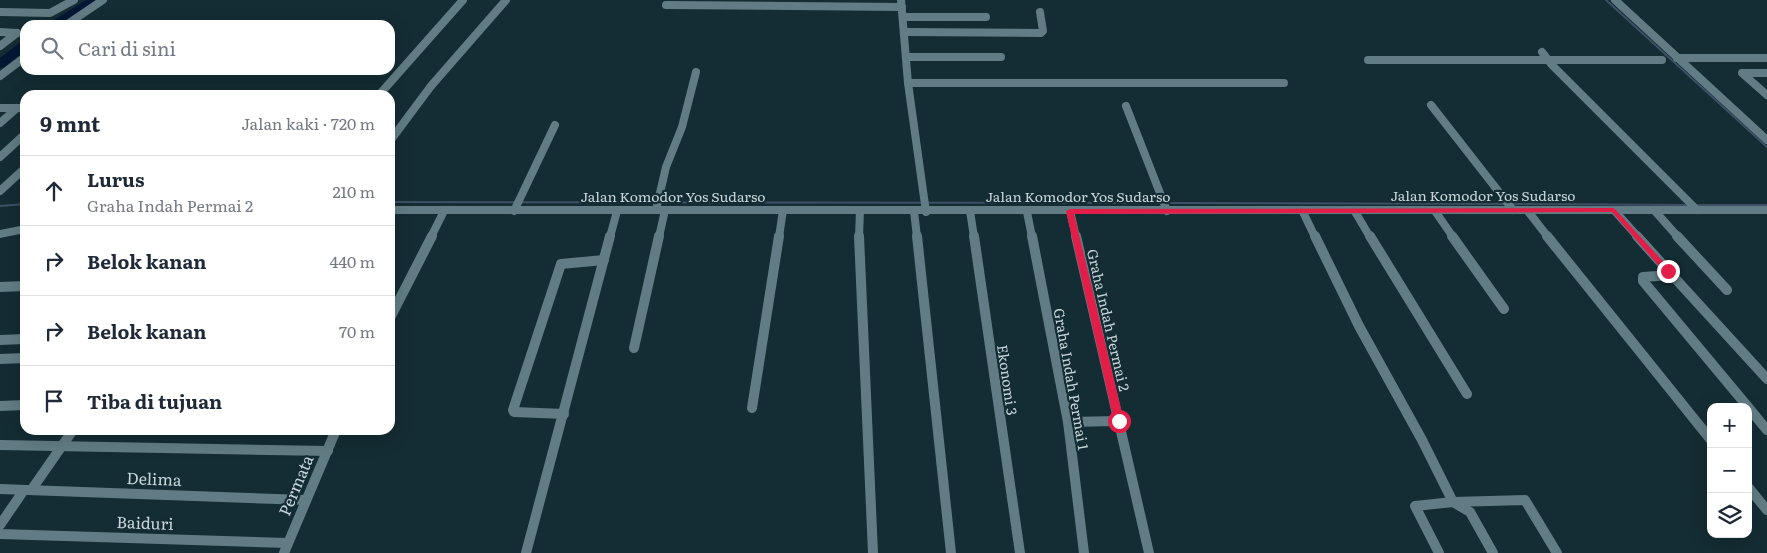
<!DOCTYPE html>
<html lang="id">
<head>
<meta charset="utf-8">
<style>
	body { margin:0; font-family:Literata,serif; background:#f6f6f7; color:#1f2937 }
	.controls { position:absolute; right:15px; bottom:15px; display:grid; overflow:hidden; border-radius:10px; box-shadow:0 5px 20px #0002 }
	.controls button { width:45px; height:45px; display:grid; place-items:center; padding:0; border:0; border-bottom:1px solid #e0e1e3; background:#fff; color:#1f2937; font:25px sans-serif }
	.stop { position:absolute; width:15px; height:15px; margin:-11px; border:4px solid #e11d48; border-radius:50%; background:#fff }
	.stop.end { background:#e11d48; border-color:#fff; box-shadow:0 1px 5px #0008 }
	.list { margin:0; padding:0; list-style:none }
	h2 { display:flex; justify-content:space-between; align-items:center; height:65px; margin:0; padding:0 20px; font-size:21px }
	h2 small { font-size:16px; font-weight:400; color:#747a83 }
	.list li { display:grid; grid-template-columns:32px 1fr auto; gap:15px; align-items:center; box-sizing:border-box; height:70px; padding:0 20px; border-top:1px solid #e0e1e3 }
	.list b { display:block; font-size:19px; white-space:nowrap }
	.list p { margin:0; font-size:16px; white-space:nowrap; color:#747a83 }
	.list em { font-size:16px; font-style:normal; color:#747a83 }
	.icon { flex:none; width:28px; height:28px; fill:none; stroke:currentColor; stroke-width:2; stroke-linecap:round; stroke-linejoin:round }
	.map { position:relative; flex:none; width:1767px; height:553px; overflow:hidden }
	.search { position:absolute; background:#fff; box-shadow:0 5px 20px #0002; left:20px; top:20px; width:375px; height:55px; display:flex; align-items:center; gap:12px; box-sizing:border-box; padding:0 18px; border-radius:15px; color:#747a83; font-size:19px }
	.panel { position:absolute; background:#fff; box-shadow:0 5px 20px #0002; left:20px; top:90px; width:375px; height:345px; border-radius:15px }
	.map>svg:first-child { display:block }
</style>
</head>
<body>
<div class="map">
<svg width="1767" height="553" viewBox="0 0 1767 553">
	<rect width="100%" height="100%" fill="#142c33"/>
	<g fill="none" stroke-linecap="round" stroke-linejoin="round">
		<g stroke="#3d5066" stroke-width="2">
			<path d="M 1606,0 L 1767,147"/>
			<path d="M 390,202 L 1158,203"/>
			<path d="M 1171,203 L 1506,204"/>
			<path d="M 1511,204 L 1688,205"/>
			<path d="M 1696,205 L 1767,205"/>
			<path d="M 0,206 L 25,204"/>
		</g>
		<g fill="#011734" fill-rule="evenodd">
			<path d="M 86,0 L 100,0 L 61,25 L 46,25 Z"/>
			<path d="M 25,41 L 25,51 L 4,67 L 0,68 L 0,58 L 21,42 Z"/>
		</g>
		<g stroke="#617c84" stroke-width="8">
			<path d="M 901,0 L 908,83 L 926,212"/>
			<path d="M 1615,0 L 1767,140"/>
			<path d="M 666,5 L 902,7"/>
			<path d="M 0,12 L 50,13 L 74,0"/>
			<path d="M 903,17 L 986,17"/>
			<path d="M 66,25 L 103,0"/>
			<path d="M 0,32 L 17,33"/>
			<path d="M 905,32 L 1041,33 L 1043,31 L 1040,12"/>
			<path d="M 0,46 L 17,33"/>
			<path d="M 1542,52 L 1552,65 L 1697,210"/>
			<path d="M 907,57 L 1001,57"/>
			<path d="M 1677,58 L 1767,58"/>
			<path d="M 1368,60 L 1662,60"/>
			<path d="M 1767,73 L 1742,73 L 1767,95"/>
			<path d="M 0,76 L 25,57"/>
			<path d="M 908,83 L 1284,83"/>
			<path d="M 379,95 L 463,0"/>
			<path d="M 1431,105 L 1513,210"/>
			<path d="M 1126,106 L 1167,211"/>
			<path d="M 0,108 L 25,108"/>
			<path d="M 0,123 L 17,108"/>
			<path d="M 390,141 L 431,86 L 506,0"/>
			<path d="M 0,157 L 25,134"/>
			<path d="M 0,191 L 25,168"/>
			<path d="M 656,210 L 666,167 L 682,127 L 696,72"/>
			<path d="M 1302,210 L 1315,237"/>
			<path d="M 1354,210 L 1370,237"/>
			<path d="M 1527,210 L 1548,237"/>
			<path d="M 1614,210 L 1638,237"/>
			<path d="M 1654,210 L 1678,237"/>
			<path d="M 514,211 L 555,125"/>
			<path d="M 914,211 L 917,237"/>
			<path d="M 970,211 L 974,237"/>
			<path d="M 1070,211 L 1076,237"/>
			<path d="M 1435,211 L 1453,237"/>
			<path d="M 1027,212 L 1032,237"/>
			<path d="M 431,237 L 444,211"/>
			<path d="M 610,237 L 617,211"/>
			<path d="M 659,237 L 665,210"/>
			<path d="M 779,237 L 783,210"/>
			<path d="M 859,237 L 860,210"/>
		</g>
		<g stroke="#617c84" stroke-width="10">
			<path d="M 859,236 L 873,553"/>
			<path d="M 917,236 L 951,553"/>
			<path d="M 974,236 L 1020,553"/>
			<path d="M 1032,236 L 1068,422 L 1084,553"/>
			<path d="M 1076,236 L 1149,553"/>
			<path d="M 1315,236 L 1359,326 L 1422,440 L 1453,502 L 1470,512 L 1493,553"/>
			<path d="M 1370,236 L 1467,394"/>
			<path d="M 1452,236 L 1504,309"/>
			<path d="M 1547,236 L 1711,440"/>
			<path d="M 1637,236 L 1672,275 L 1643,277 L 1643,281 L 1748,407"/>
			<path d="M 1677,236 L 1727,290"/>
			<path d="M 1672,275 L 1767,379"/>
			<path d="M 0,287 L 25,286"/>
			<path d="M 390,318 L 432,236"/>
			<path d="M 0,340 L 25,339"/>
			<path d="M 634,348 L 659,236"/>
			<path d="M 0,359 L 25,358"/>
			<path d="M 0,406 L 25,405"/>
			<path d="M 1748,407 L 1767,430"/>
			<path d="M 752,408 L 779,236"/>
			<path d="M 564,414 L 514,412 L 513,410 L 561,264 L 604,260"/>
			<path d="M 1068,422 L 1119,421"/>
			<path d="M 0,445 L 328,451"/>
			<path d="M 1748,487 L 1767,510"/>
			<path d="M 0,489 L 306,500"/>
			<path d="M 32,489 L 73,430"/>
			<path d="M 0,525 L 24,490"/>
			<path d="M 0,534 L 288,543"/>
			<path d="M 284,553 L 336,430"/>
			<path d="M 526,553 L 610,236"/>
			<path d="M 1439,553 L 1415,506 L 1453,502 L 1525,500 L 1557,553"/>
		</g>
		<g fill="#617c84" fill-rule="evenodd">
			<rect x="390" y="206" width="1377" height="8"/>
			<path d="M 25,225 L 25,233 L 0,238 L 0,230 Z"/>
		</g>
	</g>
	<path fill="#e11d48" d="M 1614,208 L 1670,269 L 1670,273 L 1665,273 L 1612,212 L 1074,214 L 1124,421 L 1119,425 L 1114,421 L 1066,211 L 1070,209 Z"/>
	<g text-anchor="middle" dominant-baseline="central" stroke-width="4.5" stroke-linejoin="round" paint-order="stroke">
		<g font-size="14" fill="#c8d6da" stroke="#142c33">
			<text x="1483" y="195">Jalan Komodor Yos Sudarso</text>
			<text x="673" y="196">Jalan Komodor Yos Sudarso</text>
			<text x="1078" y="196">Jalan Komodor Yos Sudarso</text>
			<text transform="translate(1109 320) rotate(77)">Graha Indah Permai 2</text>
			<text transform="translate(1072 379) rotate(80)">Graha Indah Permai 1</text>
			<text transform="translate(1008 380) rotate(82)">Ekonomi 3</text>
		</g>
		<g font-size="16" fill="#c8d6da" stroke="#142c33">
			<text transform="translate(154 478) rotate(2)">Delima</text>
			<text transform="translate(295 485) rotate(-67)">Permata</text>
			<text transform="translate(145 522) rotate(2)">Baiduri</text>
		</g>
	</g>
</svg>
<div class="controls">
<button>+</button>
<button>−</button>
<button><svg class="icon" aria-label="layers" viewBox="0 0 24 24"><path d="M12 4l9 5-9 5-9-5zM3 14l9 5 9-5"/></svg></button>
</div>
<div class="stop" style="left:1119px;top:421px"></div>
<div class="stop end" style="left:1668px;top:271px"></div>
<div class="search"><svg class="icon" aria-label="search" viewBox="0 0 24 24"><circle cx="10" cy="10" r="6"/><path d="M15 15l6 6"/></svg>Cari di sini</div>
<section class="panel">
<h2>9 mnt<small>Jalan kaki · 720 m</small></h2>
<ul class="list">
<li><svg class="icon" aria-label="ahead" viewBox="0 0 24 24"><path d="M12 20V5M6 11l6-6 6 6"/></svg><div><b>Lurus</b><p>Graha Indah Permai 2</p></div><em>210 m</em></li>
<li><svg class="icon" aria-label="right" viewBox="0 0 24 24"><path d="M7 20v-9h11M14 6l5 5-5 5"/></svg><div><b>Belok kanan</b></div><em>440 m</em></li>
<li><svg class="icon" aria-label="right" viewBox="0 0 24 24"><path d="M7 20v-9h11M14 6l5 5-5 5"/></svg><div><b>Belok kanan</b></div><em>70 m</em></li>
<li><svg class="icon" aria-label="arrive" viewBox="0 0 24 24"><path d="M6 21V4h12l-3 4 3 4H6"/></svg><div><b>Tiba di tujuan</b></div></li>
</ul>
</section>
</div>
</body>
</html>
